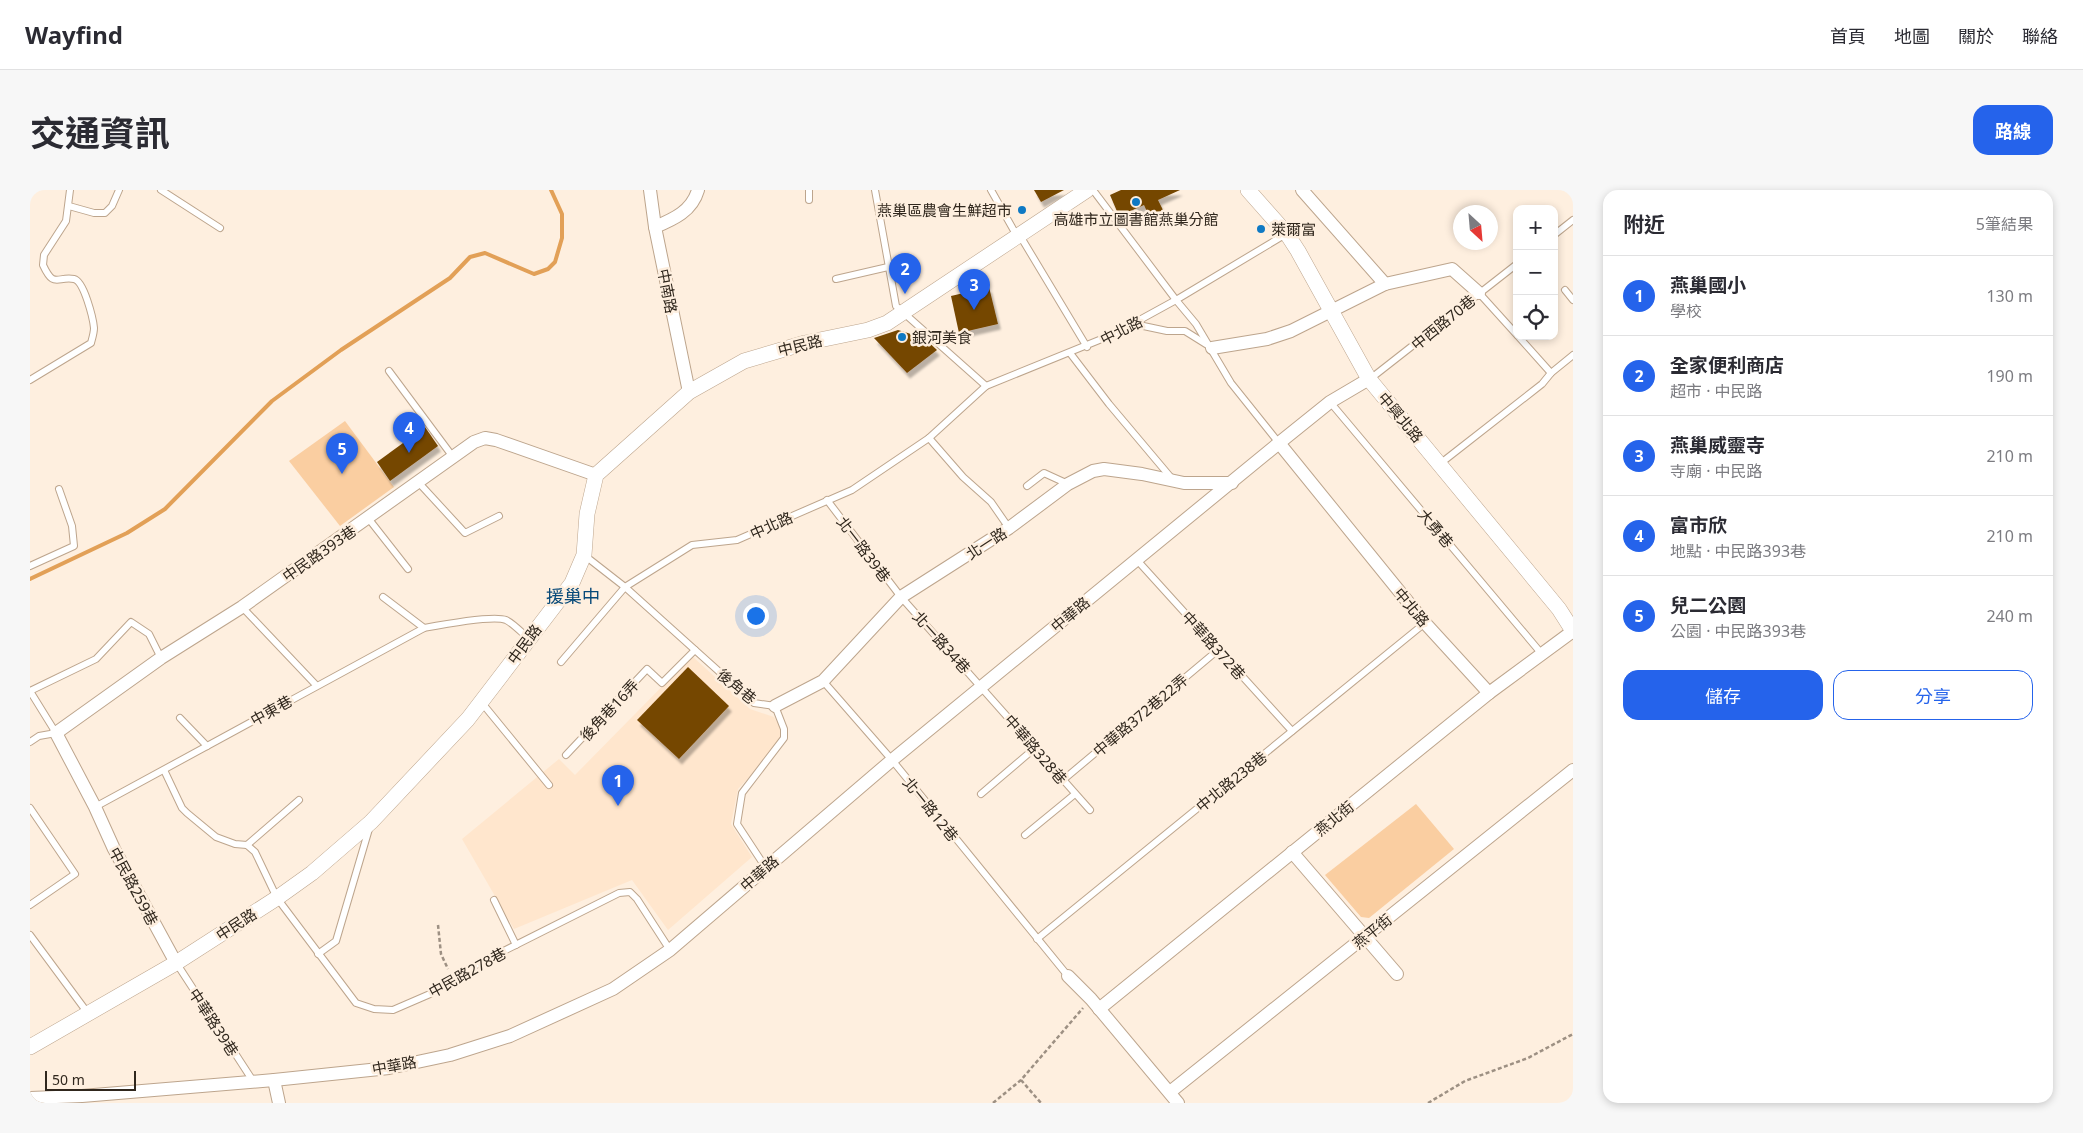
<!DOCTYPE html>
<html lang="zh-TW">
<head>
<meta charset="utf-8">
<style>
	body { margin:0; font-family:"Noto Sans","Noto Sans TC",sans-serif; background:#f7f7f7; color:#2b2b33 }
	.controls { position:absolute; right:15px; top:15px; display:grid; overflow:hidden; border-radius:10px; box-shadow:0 2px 8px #0003 }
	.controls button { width:45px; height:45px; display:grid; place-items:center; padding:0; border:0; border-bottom:1px solid #e1e1e2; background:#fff; color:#2b2b33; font:25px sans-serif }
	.compass { position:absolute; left:1423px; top:15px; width:45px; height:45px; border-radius:50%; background:#fff; box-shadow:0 2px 8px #0003; rotate:154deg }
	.scale { position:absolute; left:15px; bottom:12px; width:91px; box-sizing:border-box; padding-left:5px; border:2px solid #30271d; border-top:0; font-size:14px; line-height:18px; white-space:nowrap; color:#30271d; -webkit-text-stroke:4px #feefdf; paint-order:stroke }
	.you { position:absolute; left:725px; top:425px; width:18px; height:18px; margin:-12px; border:4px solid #fff; border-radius:50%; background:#1a73e8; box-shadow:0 0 0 8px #1a73e833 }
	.badge { display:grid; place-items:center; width:32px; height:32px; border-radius:50%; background:#2563eb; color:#fff; font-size:16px; font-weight:700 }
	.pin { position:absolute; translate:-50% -41px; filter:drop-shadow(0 1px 2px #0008) }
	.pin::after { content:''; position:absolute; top:26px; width:18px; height:15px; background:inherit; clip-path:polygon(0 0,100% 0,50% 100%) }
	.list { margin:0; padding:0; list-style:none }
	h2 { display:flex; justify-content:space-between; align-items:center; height:65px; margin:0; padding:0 20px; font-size:21px }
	h2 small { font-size:16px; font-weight:400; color:#7c7c81 }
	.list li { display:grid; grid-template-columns:32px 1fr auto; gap:15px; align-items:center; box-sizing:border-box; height:80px; padding:0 20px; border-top:1px solid #e1e1e2 }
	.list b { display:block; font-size:19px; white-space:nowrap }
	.list p { margin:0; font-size:16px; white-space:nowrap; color:#7c7c81 }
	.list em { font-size:16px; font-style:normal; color:#7c7c81 }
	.actions { display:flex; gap:10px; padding:15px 20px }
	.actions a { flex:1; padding:11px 0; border:1px solid #2563eb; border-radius:15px; text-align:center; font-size:18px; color:#2563eb }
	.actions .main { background:#2563eb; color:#fff }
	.icon { flex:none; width:28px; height:28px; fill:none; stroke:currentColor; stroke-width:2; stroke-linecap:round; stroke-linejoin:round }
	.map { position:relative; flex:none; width:1543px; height:913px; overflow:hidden; border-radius:15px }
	header { display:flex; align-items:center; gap:30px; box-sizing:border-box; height:70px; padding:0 25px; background:#fff; border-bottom:1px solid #e1e1e2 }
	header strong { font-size:24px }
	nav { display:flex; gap:28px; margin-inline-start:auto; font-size:18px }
	.intro { display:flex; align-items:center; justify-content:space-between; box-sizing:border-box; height:120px; padding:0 30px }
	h1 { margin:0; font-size:35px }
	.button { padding:12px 22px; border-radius:15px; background:#2563eb; color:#fff; font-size:18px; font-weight:700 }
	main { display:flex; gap:30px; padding:0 30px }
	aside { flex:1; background:#fff; border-radius:15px; box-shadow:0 2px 8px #0003 }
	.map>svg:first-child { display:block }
</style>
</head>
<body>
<header>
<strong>Wayfind</strong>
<nav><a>首頁</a><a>地圖</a><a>關於</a><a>聯絡</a></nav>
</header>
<div class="intro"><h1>交通資訊</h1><a class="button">路線</a></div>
<main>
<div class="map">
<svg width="1543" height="913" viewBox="0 0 1543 913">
	<defs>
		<filter id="shadow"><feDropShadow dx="3" dy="5.5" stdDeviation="1" flood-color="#0004"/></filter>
	</defs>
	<rect width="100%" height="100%" fill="#feefdf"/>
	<path fill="#ffe6cd" d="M 662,466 L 720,519 L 744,527 L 753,542 L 752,552 L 708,599 L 701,634 L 722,667 L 638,740 L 602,690 L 484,739 L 432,649 L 529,569 L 545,585 Z"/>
	<g fill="#facea1">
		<path d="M 315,231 L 364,297 L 310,336 L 259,271 Z"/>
		<path d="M 1386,614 L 1424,659 L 1339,728 L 1331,727 L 1295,685 Z"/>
	</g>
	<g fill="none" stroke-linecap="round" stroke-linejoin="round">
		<path stroke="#e2a057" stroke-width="4" d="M 0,389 L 97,343 L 135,319 L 242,211 L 311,160 L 420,88 L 440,67 L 455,63 L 504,84 L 518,79 L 525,72 L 532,48 L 532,24 L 521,0"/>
	</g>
	<g fill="#754604" filter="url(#shadow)">
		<path d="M 1004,0 L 1034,0 L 1011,12 Z"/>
		<path d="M 1091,0 L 1150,0 L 1128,10 L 1133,20 L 1119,26 L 1114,15 L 1089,26 L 1080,5 Z"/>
		<path d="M 959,97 L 968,134 L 929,143 L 921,106 Z"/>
		<path d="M 868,140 L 894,148 L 907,160 L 877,183 L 844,148 Z"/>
		<path d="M 395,237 L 408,256 L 360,291 L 347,272 Z"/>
		<path d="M 658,477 L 699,516 L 649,569 L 607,530 Z"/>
	</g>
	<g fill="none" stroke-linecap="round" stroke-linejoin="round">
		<g stroke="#bda58d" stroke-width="8">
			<g id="service">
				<path d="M 131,0 L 190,38"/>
				<path d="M 845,0 L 866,116 L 956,196"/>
				<path d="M 961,0 L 987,46"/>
				<path d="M 1063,0 L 1146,110 L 1256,44"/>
				<path d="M 779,10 L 779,0"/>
				<path d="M 39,16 L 64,23 L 75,23 L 82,16 L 89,0"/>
				<path d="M 989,44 L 1057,157"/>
				<path d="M 1524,45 L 1543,30"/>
				<path d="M 806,89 L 858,77"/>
				<path d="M 1535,100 L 1543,110"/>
				<path d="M 1449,103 L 1487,145"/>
				<path d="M 1104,134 L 1137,141 L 1155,141 L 1179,156"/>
				<path d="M 1488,146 L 1521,183"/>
				<path d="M 1040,163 L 1079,214 L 1143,290"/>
				<path d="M 359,181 L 423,267"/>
				<path d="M 1340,189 L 1487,74"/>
				<path d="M 0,190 L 61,153 C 62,149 64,143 64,138 C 63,128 54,91 44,89 C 27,86 24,99 13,75 L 14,65 L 36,31 L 40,0"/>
				<path d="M 1300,212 L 1511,463"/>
				<path d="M 899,248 L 933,287 L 961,312 L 979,338"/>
				<path d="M 1411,273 L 1512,194 L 1521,183 L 1543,165"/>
				<path d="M 389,293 L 435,343 L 469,326"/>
				<path d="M 997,296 L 1014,283 L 1038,294"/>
				<path d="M 797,310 L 871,407 L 1060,620"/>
				<path d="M 338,328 L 378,379"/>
				<path d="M 554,365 L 595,397 L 724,513 L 745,516 L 754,539 L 754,548 L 712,603 L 707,634 L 736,678"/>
				<path d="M 1106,369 L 1262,541"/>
				<path d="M 0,376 L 44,356 L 42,336 L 29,299"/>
				<path d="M 353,407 L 394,438"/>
				<path d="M 212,417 L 286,495"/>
				<path d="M 531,472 L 595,397 L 662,355 L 707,350 L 822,300 L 899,248 L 956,196 L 1084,144 L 1146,110 L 1166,134 L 1201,193 L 1249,253"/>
				<path d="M 793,491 L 862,570 L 1038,786"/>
				<path d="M 0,501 L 66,469 L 101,432 L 119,444 L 131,468"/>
				<path d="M 0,501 L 26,543 L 9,546 L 0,552"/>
				<path d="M 452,513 L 519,595"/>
				<path d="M 150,528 L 177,556"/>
				<path d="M 536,565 L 617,479 L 632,493 L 665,460"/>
				<path d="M 134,580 L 152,618 L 157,623 L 186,647 L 205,654 L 217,655 L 225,662 L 247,708 L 326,813 L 344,819 L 363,820 L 400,804 L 422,787 L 589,703 L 600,702 L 607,709 L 640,760"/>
				<path d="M 1033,590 L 1188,460"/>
				<path d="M 951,604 L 1005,558"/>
				<path d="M 65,617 L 394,438 C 410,435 463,425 476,430 C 484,434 491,442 498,448"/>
				<path d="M 0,618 L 45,684 L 0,715"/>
				<path d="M 995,645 L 1045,604"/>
				<path d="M 217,655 L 269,610"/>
				<path d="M 464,710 L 486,755"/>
				<path d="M 0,745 L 57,822"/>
				<path d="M 1007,749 L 1395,433"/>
				<path d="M 288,764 L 306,751 L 339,639"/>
				<path d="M 147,774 L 223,891"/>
			</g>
		</g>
		<g stroke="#bda58d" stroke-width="14">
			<g id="minor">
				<path d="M 620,0 L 625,37 L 659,202"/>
				<path d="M 1272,0 L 1355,94"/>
				<path d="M 625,37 C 644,29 662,21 668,0"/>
				<path d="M 1182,158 L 1237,149 L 1261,141 L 1355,94 L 1422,79 L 1449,103"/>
				<path d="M 1249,253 L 1395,433 L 1459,503"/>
				<path d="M 745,516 L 793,491 L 871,407 L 979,338 L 1038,294 L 1063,281 L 1074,279 L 1112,284 L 1154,293 L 1202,293"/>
				<path d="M 1262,662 L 1367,784"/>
				<path d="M 146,773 L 84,659 L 65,617 L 26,543 L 131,468 L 212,417 L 444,252 L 455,248 L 466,250 L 566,285"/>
				<path d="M 1038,786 L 1061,809 L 1148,913"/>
				<path d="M 1069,819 L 1459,503 L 1543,441"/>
				<path d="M 244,890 L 249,913"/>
				<path d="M 1140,902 L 1543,580"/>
				<path d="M 0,908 L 52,906 L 244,890 L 359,878 L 420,865 L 480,846 L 583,799 L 640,760 L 862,570 L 1249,253 L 1300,212 L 1339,189"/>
			</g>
		</g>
		<g stroke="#bda58d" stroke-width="16">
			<g id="tertiary">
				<path d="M 1218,0 L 1257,44 L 1268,61 L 1339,189 L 1529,419 L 1543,441"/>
				<path d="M 0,857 L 146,773 L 247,708 L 282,683 L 341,632 L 438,529 L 542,393 L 554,365 L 557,324 L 566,285 L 659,202 L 714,171 L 775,153 L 838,140 L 857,133 L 1057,0"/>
			</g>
		</g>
		<g stroke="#9d9083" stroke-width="2.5" stroke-dasharray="4 2.5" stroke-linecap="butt">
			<path d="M 408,735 L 411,764 L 418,779"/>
			<path d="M 991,890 L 1011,913"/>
			<path d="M 963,913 L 991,890 L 1053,818"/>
			<path d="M 1398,913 L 1435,891 L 1498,868 L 1543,844"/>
		</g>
		<use href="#service" stroke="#fff" stroke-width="6"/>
		<use href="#minor" stroke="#fff" stroke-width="12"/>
		<use href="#tertiary" stroke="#fff" stroke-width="15"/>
	</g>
	<g fill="#0e79c4" stroke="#feefdf" stroke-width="2">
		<circle cx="1106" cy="12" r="5"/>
		<circle cx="992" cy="20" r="5"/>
		<circle cx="1231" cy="39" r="5"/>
		<circle cx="872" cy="147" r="5"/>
	</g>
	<g text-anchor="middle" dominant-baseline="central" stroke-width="5" stroke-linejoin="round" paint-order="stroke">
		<g font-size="15" fill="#30271d" stroke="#feefdf" text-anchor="start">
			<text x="982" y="20" text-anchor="end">燕巢區農會生鮮超市</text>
			<text x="1106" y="29" text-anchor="middle">高雄市立圖書館燕巢分館</text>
			<text x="1241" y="39">萊爾富</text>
			<text x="882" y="147">銀河美食</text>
		</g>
		<g font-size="15" fill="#30271d" stroke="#feefdf">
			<text transform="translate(638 101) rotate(79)">中南路</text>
			<text transform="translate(1413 132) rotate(-39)">中西路70巷</text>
			<text transform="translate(1091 140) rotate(-27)">中北路</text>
			<text transform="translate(770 155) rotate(-14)">中民路</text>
			<text transform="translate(1371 227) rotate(50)">中興北路</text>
			<text transform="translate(741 335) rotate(-24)">中北路</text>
			<text transform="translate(1406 338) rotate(50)">大勇巷</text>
			<text transform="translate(956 353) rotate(-33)">北一路</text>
			<text transform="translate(834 359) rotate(53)">北一路39巷</text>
			<text transform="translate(289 363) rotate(-35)">中民路393巷</text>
			<text transform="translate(1382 417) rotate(50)">中北路</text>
			<text transform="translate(1040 424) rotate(-40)">中華路</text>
			<text transform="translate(912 452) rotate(48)">北一路34巷</text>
			<text transform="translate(494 454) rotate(-53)">中民路</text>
			<text transform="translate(1184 455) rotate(48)">中華路372巷</text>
			<text transform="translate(707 496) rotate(39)">後角巷</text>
			<text transform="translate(241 520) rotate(-29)">中東巷</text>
			<text transform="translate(579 520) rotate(-47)">後角巷16弄</text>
			<text transform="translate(1110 525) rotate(-40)">中華路372巷22弄</text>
			<text transform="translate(1006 559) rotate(49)">中華路328巷</text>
			<text transform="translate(1201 591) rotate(-39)">中北路238巷</text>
			<text transform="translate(901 619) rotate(51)">北一路12巷</text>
			<text transform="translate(1304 628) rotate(-39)">燕北街</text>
			<text transform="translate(729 683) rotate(-41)">中華路</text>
			<text transform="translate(104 696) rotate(62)">中民路259巷</text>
			<text transform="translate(206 734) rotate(-33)">中民路</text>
			<text transform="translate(1342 741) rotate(-39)">燕平街</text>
			<text transform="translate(437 782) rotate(-29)">中民路278巷</text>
			<text transform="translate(184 832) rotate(57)">中華路39巷</text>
			<text transform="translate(364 875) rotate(-10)">中華路</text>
		</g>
		<g font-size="18" fill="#084a79" stroke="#feefdf">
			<text x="543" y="406">援巢中</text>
		</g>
	</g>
</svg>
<div class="controls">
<button>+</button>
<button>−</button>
<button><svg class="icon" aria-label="locate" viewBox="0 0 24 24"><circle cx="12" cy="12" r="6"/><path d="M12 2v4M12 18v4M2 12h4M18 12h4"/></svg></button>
</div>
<svg class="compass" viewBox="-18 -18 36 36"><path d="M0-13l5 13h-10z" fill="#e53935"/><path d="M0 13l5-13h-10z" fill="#7c7c81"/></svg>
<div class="scale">50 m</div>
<div class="you"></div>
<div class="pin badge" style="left:588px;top:616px">1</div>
<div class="pin badge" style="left:875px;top:104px">2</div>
<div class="pin badge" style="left:944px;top:120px">3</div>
<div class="pin badge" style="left:379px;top:263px">4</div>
<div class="pin badge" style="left:312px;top:284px">5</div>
</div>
<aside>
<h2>附近<small>5筆結果</small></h2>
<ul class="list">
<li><span class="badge">1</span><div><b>燕巢國小</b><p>學校</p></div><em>130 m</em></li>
<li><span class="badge">2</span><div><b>全家便利商店</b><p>超市 · 中民路</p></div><em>190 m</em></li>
<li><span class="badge">3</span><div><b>燕巢威靈寺</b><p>寺廟 · 中民路</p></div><em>210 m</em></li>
<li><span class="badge">4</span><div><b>富市欣</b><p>地點 · 中民路393巷</p></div><em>210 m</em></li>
<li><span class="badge">5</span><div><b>兒二公園</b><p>公園 · 中民路393巷</p></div><em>240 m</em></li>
</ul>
<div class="actions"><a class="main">儲存</a><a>分享</a></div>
</aside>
</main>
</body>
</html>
